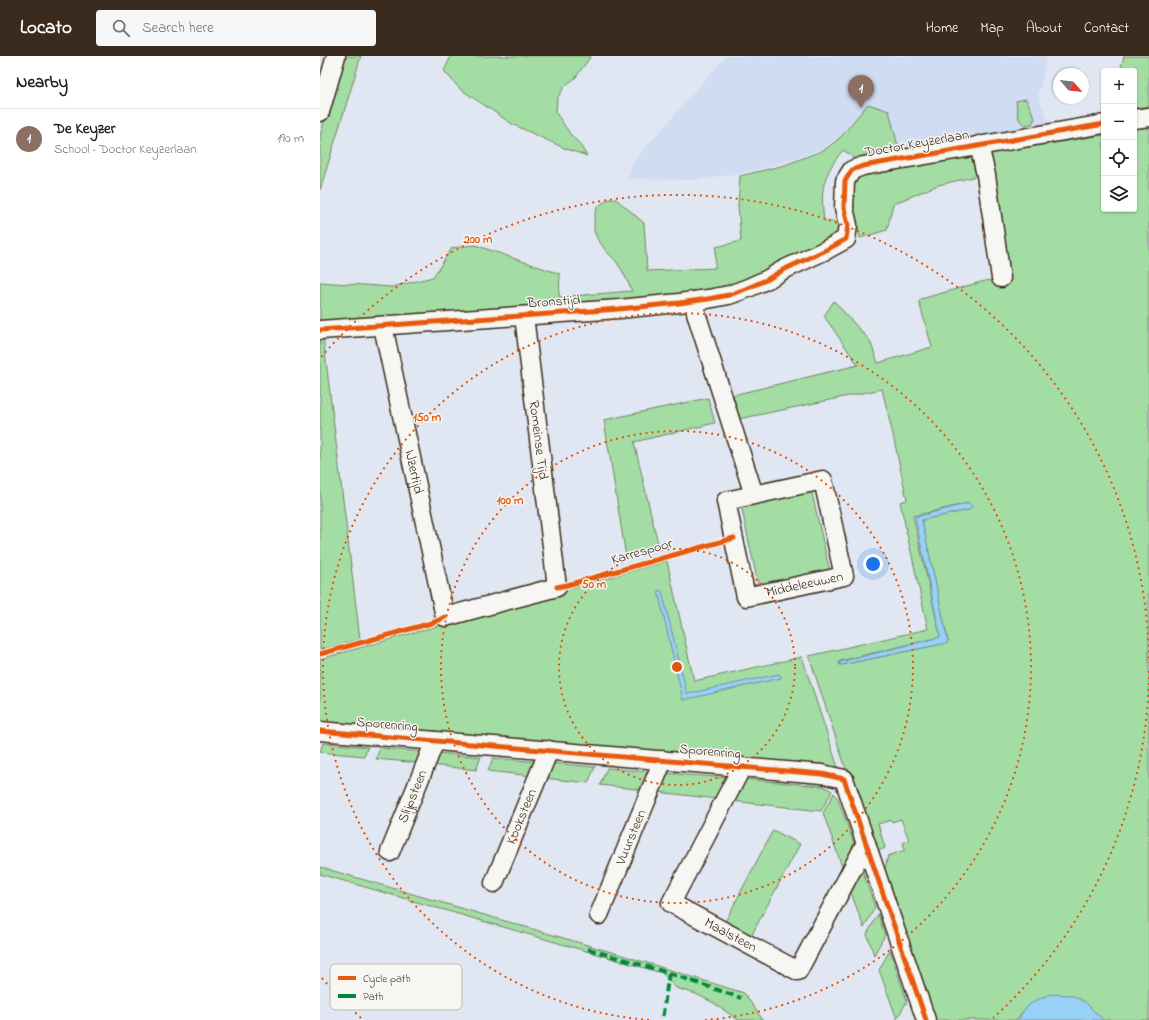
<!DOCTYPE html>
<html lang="en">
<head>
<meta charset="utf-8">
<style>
	body { margin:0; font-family:"Indie Flower",sans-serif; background:#f6f6f6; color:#202124 }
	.controls { position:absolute; right:12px; top:12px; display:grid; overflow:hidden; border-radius:4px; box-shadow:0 1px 3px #0004 }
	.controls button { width:36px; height:36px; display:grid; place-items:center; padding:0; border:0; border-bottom:1px solid #e0e0e0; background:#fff; color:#202124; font:20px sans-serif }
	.compass { position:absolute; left:733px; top:12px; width:36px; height:36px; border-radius:50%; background:#fff; box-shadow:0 1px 3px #0004; rotate:118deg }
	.you { position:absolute; left:553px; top:508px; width:14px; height:14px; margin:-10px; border:3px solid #fff; border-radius:50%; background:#1a73e8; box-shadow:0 0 0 6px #1a73e833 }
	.badge { display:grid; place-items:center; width:26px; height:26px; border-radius:50%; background:#3b2a1e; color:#fff; font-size:13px; font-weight:700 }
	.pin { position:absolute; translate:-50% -33px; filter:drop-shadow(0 1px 2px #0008) }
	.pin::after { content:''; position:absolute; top:21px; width:14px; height:12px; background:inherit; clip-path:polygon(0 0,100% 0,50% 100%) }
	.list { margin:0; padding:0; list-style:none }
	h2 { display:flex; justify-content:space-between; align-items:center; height:52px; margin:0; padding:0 16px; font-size:17px }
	h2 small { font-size:13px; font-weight:400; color:#757577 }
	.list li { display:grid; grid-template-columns:26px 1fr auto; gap:12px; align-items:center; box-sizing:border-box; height:60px; padding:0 16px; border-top:1px solid #e0e0e0 }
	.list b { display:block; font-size:15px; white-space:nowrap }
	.list p { margin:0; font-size:13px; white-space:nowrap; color:#757577 }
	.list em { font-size:13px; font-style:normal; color:#757577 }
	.icon { flex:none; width:22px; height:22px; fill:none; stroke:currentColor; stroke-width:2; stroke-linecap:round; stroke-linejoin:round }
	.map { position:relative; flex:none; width:829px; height:964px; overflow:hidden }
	header { display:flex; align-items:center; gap:24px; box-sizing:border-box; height:56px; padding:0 20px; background:#3b2a1e; color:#fff }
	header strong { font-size:19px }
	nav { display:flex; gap:22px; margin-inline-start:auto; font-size:14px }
	.search { width:280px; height:36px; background:#f6f6f6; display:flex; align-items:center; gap:10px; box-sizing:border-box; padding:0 14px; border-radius:4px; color:#757577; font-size:15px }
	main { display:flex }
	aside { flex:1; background:#fff }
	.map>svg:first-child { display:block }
</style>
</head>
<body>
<header>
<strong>Locato</strong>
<div class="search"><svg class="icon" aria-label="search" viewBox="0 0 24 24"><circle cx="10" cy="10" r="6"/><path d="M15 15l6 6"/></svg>Search here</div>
<nav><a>Home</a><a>Map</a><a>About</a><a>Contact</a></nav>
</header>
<main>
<aside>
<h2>Nearby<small></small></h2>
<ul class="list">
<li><span class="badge" style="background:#8d6e63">1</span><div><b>De Keyzer</b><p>School · Doctor Keyzerlaan</p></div><em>190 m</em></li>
</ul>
</aside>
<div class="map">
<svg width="829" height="964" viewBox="0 0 829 964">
	<rect width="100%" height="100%" fill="#e0e7f2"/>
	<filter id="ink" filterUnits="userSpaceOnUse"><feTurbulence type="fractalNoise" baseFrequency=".025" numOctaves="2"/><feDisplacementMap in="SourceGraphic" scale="8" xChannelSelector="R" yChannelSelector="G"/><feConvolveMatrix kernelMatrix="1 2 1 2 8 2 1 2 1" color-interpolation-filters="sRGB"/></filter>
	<g filter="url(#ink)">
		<path fill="#d0dcf2" d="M 406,0 L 727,0 L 718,41 L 728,64 L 739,70 L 551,103 L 524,93 L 515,83 L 503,92 L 490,98 L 429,116 L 374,124 L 308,123 L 312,107 Z"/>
		<g fill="#a3dda3" stroke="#6f8460" fill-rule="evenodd">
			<path d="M 23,0 L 41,0 L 0,134 L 0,80 Z"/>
			<path d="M 131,0 L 271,0 L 256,21 L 244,31 L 237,43 L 236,57 L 251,79 L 258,86 L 267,100 L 244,92 L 192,68 L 139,32 L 124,15 Z"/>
			<path d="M 804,0 L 829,0 L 829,50 L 814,52 L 814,15 L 800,15 Z"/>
			<path d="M 706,43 L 715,62 L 712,68 C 696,72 698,56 696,45 Z"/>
			<path d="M 548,48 L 569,55 L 580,98 L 538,105 L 523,94 C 503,119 500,132 504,165 C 516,164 519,166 520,179 L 424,227 L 382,238 L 0,268 L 0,226 L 72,231 L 113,221 L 132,192 L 155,189 L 240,218 L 239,241 L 312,235 L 303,216 L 296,205 L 286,195 L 277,182 L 274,175 L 274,162 L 277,151 L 289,143 L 296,143 L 324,167 L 327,215 L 395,212 L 396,191 L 421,185 L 418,150 L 420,120 L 465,109 L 504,94 L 521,81 Z"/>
			<path d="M 829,71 L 829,964 L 783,964 L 765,946 L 702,956 L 698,964 L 613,964 L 564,817 L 568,800 L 585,794 L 583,787 L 589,784 L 581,763 L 572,766 L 571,764 L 558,768 L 565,792 L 556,796 L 529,714 L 526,713 L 489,600 L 608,573 L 580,446 L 587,444 L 573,379 L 562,333 L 419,363 L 413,339 L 538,309 L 504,260 L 514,245 L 550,285 L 558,307 L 612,291 L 599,246 L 601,243 L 661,226 L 685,221 L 666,98 L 784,79 L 784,153 L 814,153 L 814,73 ZM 649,447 L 652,450 L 649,454 L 604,463 L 602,465 L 628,585 L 627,587 L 521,609 L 519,608 L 520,605 L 620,581 L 620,579 L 593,460 Z"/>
			<path d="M 653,95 L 662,119 L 618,129 L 573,148 L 567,174 L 540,182 L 530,131 L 534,120 Z"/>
			<path d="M 0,280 L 3,280 L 40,583 L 0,594 Z"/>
			<path d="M 388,342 L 395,367 L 314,386 L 339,492 L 306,501 L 284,364 Z"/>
			<path d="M 491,433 L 510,516 L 439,532 L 421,449 Z"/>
			<path d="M 347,505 L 374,625 L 482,601 L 518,712 L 0,667 L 0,603 Z"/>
			<path d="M 3,687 L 48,691 L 44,700 L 0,696 Z"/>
			<path d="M 60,692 L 103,696 L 99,707 L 56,703 Z"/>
			<path d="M 118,697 L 161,701 L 156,714 L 111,709 Z"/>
			<path d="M 173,702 L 218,706 L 212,720 L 168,715 Z"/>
			<path d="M 231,707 L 275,711 L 268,727 L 224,722 Z"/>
			<path d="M 287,712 L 331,716 L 324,734 L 280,729 Z"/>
			<path d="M 344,717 L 409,722 L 398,743 L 337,736 Z"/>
			<path d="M 423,723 L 503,730 L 512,735 L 501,755 L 412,745 Z"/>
			<path d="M 514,737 L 518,743 L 536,793 L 524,816 L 503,757 Z"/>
			<path d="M 453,774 L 480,788 L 430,882 L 404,868 Z"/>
			<path d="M 541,810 L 555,851 L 544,872 L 529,831 Z"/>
			<path d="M 0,811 L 305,900 L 424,937 L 443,964 L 418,964 L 394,947 L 376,938 L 356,932 L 342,917 L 0,818 Z"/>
			<path d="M 558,858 L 565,879 L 554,899 L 547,878 Z"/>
			<path d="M 570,894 L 587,945 L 577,963 L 559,914 Z"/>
		</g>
		<g fill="#97d1f7" stroke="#728ea0">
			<path d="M 649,447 L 652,450 L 649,454 L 602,464 L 628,585 L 627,587 L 521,609 L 519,608 L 520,606 L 620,581 L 620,579 L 595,461 Z"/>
			<path d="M 339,534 L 342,535 L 367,638 L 459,618 L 461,620 L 461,622 L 363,644 L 338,535 Z"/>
			<path d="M 731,938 L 751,939 L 765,946 L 783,964 L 698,964 C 704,949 717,943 731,938 Z"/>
		</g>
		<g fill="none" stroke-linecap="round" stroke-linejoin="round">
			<g stroke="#3b2a1e" stroke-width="21">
				<g id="street">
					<path d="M 0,56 L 16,0"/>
					<path d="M 814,63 L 829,61"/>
					<path d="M 659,89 L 666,119 L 681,222"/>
					<path id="s1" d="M 373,245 L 377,260 L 434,439 L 406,445 L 426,541 L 524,520 L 503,424 L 434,439"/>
					<path id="s2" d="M 63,270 L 125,561 L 237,531 L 204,260"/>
					<path d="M 0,274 L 299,253 L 359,247 L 388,243 L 409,239 L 428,232 L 448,223 L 463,214 L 506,194 L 526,183 L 528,169 L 524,152 L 525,125 L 532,114 L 543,110 L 784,68"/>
					<path d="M 0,675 L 502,718 L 524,723 L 606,964"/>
					<path id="s3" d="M 422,711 L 351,847 L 478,915 L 546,787"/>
					<path id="s4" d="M 70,796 L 115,685"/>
					<path id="s5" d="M 174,827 L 229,694"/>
					<path id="s6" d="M 279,859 L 343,704"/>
				</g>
			</g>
			<use href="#street" stroke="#f6f6f2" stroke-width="18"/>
			<g stroke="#00873e" stroke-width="4" stroke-dasharray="8 4" stroke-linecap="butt">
				<path d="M 268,893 L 349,917 L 342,964"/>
				<path d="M 349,917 L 421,942"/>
			</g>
			<g stroke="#f6f6f2" stroke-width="8">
				<g id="cycleway">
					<path d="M 0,274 L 299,253 L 359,247 L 388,243 L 409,239 L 428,232 L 448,223 L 463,214 L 506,194 L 526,183 L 528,169 L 524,152 L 525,125 L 532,114 L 543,110 L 784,68"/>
					<path d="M 237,531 L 247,529 L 414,482"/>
					<path d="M 0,598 L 115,566 L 125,561"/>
					<path d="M 0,675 L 502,718 L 524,723 L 606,964"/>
				</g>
			</g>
			<use href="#cycleway" stroke="#e8590c" stroke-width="5"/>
		</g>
	</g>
	<g fill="none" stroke="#df570d" stroke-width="2" stroke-dasharray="2 4">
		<circle cx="357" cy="611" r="118"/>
		<circle cx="357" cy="611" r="236"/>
		<path d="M329 964A354 354 0 1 1 385 964"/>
		<path d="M829 615A472 472 0 0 1 673 962M41 962A472 472 0 0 1 1 921M1 301A472 472 0 0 1 829 607"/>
	</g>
	<g text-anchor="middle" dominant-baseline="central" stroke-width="3" stroke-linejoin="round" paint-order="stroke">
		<g font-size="14" fill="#3b2a1e" stroke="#f6f6f2">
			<text transform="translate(597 88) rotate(-10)">Doctor Keyzerlaan</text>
			<text transform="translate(234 246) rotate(-4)">Bronstijd</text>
			<text transform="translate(218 384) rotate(83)">Romeinse Tijd</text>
			<text stroke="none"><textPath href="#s2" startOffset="149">IJzertijd</textPath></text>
			<text transform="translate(322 496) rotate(-16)">Karrespoor</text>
			<text stroke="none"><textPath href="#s1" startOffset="390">Middeleeuwen</textPath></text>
			<text transform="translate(67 669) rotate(5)">Sporenring</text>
			<text transform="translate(390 696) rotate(5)">Sporenring</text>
			<text stroke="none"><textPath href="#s4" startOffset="60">Slijpsteen</textPath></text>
			<text stroke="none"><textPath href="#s5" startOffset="72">Kooksteen</textPath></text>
			<text stroke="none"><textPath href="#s6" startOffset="84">Vuursteen</textPath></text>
			<text stroke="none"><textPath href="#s3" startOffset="221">Maalsteen</textPath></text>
		</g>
	</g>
	<rect x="10" y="908" width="132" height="46" rx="6" fill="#f6f6f2" stroke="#beb9b2" stroke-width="1"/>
	<rect x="18" y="920" width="18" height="4" fill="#e8590c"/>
	<rect x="18" y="938" width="18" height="4" fill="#00873e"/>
	<g font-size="11" fill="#3b2a1e">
		<text x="43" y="926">Cycle path</text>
		<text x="43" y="944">Path</text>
	</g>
	<circle cx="357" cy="611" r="6" fill="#df570d" stroke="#f6f6f2" stroke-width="2"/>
	<g font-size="12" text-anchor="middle" font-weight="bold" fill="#df570d" stroke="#f6f6f2" stroke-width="3" stroke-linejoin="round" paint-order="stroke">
		<text x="158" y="187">200 m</text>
		<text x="107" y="365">150 m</text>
		<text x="190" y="448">100 m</text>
		<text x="274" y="532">50 m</text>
	</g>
</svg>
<div class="controls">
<button>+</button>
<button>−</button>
<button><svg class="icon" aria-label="locate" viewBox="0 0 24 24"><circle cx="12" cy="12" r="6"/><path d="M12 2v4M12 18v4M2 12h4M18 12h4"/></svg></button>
<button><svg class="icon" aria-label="layers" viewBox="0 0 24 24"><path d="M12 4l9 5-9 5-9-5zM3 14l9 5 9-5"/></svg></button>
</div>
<svg class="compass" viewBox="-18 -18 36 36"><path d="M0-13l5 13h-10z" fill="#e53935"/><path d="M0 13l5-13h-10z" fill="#757577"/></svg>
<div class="you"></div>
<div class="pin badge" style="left:541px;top:52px;background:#8d6e63">1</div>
</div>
</main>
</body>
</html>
